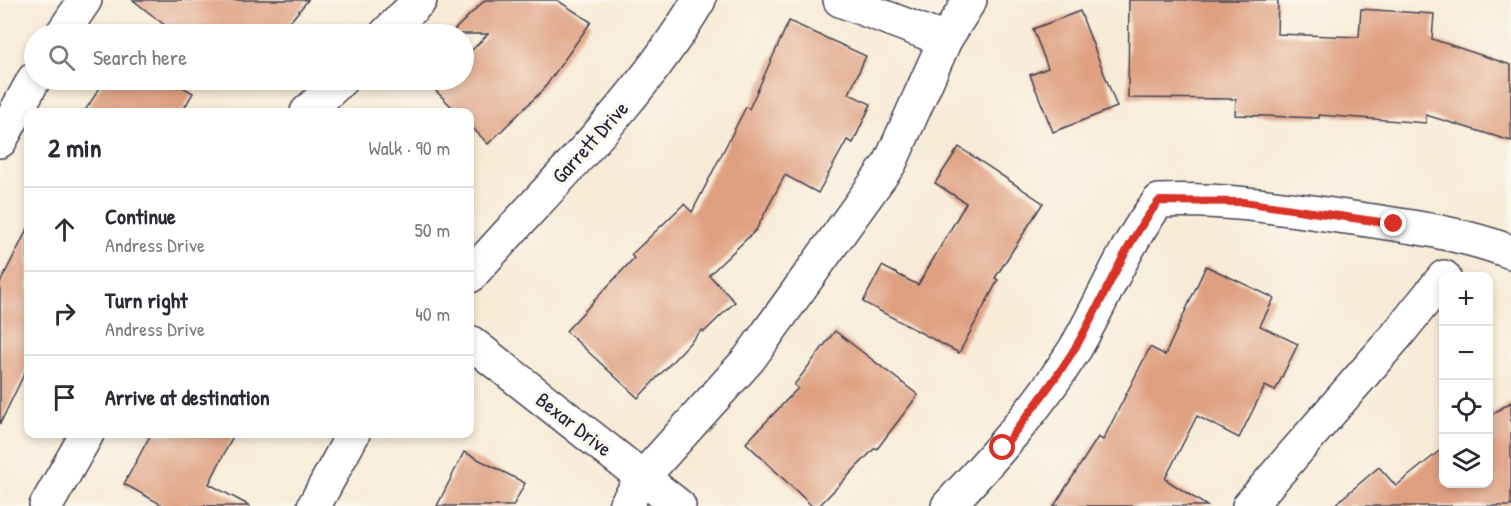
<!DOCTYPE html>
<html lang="en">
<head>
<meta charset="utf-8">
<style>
	body { margin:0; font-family:"Patrick Hand",sans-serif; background:#f2f2f3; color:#2b2b33 }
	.controls { position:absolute; right:18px; bottom:18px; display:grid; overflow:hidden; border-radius:12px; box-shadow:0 3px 9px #0003 }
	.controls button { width:54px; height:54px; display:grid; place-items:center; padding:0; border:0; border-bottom:2px solid #e1e1e2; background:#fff; color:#2b2b33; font:30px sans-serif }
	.stop { position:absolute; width:18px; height:18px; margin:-14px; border:4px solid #d93025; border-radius:50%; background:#fff }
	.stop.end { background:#d93025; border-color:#fff; box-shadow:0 2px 6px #0008 }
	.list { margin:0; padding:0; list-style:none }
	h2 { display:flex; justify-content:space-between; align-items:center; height:78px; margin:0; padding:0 24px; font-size:26px }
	h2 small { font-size:20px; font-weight:400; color:#7c7c81 }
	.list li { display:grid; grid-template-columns:39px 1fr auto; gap:18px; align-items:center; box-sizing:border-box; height:84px; padding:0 24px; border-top:2px solid #e1e1e2 }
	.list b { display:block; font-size:22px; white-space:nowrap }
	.list p { margin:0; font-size:20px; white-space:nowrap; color:#7c7c81 }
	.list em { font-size:20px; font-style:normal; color:#7c7c81 }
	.icon { flex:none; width:33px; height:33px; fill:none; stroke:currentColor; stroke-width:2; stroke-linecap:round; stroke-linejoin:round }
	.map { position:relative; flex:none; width:1511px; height:506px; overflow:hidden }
	.search { position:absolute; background:#fff; box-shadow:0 3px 9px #0003; left:24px; top:24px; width:450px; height:66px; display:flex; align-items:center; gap:15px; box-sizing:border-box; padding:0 21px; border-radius:33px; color:#7c7c81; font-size:22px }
	.panel { position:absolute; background:#fff; box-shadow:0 3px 9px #0003; left:24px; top:108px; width:450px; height:330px; border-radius:12px }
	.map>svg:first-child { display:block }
</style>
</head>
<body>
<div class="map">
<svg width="1511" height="506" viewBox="0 0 1511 506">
	<rect width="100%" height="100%" fill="#fbf7ec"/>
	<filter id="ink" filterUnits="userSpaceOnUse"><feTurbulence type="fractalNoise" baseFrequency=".0167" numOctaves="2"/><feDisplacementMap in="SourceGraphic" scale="12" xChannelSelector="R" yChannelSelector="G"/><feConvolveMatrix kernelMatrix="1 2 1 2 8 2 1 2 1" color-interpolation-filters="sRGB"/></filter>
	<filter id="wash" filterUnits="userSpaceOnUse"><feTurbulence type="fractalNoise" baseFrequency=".008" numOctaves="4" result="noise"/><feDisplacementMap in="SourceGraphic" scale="24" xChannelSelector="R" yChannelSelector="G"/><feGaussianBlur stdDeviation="1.35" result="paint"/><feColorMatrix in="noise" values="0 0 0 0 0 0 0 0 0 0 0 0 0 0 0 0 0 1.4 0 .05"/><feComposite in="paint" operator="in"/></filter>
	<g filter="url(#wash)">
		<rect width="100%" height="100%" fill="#f7ebd7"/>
		<g id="blocks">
			<g fill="#dfa081">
				<path d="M 133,0 L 308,0 L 280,34 L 176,34 Z"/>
				<path d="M 485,0 L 557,0 L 591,22 L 543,90 L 488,144 L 470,125 L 470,112 L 457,112 L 433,88 L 442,80 L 464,80 L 464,58 L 488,34 L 450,34 Z"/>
				<path d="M 1129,0 L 1278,0 L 1277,34 L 1359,37 L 1361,9 L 1434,14 L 1432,39 L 1511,65 L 1511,141 L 1426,115 L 1426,123 L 1319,115 L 1319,118 L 1235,115 L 1236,99 L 1128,98 Z"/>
				<path d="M 1080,11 L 1117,107 L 1053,132 L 1030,75 L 1048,68 L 1033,29 Z"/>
				<path d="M 789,21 L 866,56 L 849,94 L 871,104 L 853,143 L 847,140 L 818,193 L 785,175 L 756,230 L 709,275 L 735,302 L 704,332 L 702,330 L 638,398 L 566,331 L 634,258 L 631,255 L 684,204 L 692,212 L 746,107 L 749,109 Z"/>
				<path d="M 105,80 L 171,80 L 193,93 L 182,112 L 84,112 Z"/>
				<path d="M 959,147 L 1043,203 L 995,278 L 998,280 L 959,353 L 863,302 L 882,266 L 918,285 L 966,203 L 935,183 Z"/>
				<path d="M 28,228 L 28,366 L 0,424 L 0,283 Z"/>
				<path d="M 1206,266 L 1274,298 L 1260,326 L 1298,344 L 1275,391 L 1265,386 L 1239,438 L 1197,416 L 1165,479 L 1207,506 L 1054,506 L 1098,437 L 1103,440 L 1150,347 L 1165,355 Z"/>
				<path d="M 835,331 L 918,395 L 877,449 L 875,448 L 819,506 L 812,506 L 746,443 L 798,388 L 794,385 Z"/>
				<path d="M 1511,402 L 1511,506 L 1333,506 L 1379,467 L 1396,486 L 1443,448 L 1443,483 L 1488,483 L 1488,417 Z"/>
				<path d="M 151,434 L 234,434 L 209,484 L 250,506 L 164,506 L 124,484 Z"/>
				<path d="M 464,452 L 525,483 L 513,506 L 437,506 Z"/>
			</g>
		</g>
	</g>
	<g filter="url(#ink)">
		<use href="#blocks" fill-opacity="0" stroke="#424052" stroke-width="1.5"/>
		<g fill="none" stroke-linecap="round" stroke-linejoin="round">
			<g stroke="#424052" stroke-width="36">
				<g id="minor">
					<path d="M 840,0 L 945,40"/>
					<path d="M 62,34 L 85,0"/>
					<path d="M 386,34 L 420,0"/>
					<path d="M 307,112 L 341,80"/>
					<path d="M 0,141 L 34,79"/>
					<path d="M 470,276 C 548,187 638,103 699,0"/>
					<path d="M 470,342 L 679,506"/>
					<path d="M 46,506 L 87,434"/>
					<path d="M 314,506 L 353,434"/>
					<path d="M 625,506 L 642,478 L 749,359 L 890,163 L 945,40 L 970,0"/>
					<path d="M 948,506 C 994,457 1039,406 1075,349 C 1104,300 1124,245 1159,201 C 1222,198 1283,208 1346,217 C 1401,225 1459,232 1511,252"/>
					<path d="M 1249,506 L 1397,335 L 1444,277"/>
				</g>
			</g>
			<use href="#minor" stroke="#fff" stroke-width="33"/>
		</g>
	</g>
	<g fill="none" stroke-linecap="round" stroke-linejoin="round" filter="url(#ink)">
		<path stroke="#d93025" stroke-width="8" d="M 1003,448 C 1027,415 1054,383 1075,348 C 1104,300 1124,245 1159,201 L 1243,202 L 1394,224"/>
	</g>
	<g text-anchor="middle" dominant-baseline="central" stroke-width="6" stroke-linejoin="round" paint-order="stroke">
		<g font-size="21" fill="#22223b" stroke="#fbf7ec">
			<text transform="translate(590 142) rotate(-48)">Garrett Drive</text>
			<text transform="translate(574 424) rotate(38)">Bexar Drive</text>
		</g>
	</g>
</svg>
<div class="controls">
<button>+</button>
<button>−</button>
<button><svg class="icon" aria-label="locate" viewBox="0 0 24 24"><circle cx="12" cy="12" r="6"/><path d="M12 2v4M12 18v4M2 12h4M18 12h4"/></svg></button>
<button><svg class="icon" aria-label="layers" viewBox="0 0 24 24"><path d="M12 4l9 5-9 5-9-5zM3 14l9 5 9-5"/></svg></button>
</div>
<div class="stop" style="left:1003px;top:448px"></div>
<div class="stop end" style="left:1394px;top:224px"></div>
<div class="search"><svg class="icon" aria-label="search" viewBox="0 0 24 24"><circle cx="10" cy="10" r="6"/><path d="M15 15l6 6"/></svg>Search here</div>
<section class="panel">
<h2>2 min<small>Walk · 90 m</small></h2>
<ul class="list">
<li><svg class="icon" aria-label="ahead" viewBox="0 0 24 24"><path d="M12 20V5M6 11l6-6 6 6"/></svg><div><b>Continue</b><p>Andress Drive</p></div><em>50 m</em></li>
<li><svg class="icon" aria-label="right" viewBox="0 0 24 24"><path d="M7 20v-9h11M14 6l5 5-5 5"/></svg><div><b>Turn right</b><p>Andress Drive</p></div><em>40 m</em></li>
<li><svg class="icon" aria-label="arrive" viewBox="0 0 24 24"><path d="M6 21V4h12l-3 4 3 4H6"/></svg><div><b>Arrive at destination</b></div></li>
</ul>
</section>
</div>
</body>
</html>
